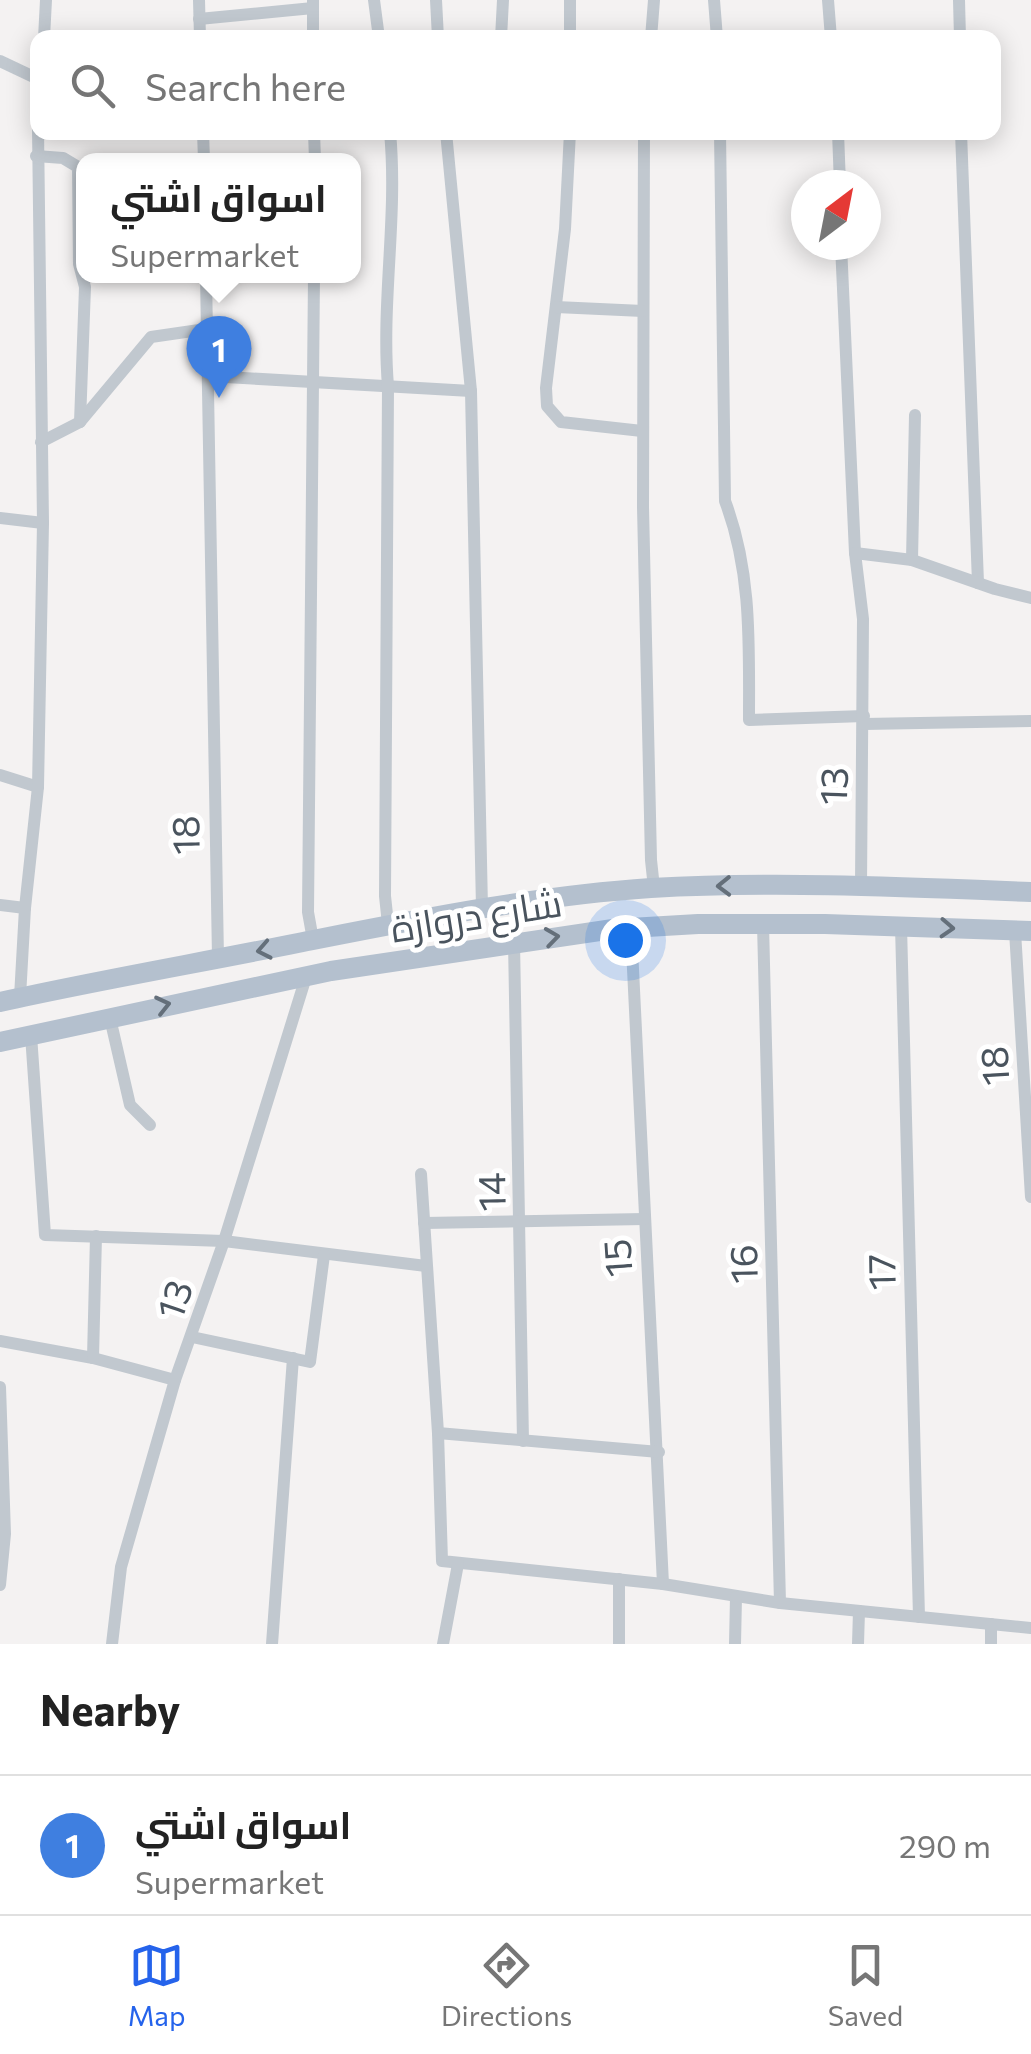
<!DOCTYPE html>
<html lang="en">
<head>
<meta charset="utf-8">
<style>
	body { margin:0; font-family:Commissioner,Cairo,sans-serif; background:#f2f2f2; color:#222 }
	.compass { position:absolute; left:791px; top:170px; width:90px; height:90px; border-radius:50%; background:#fff; box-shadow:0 5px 25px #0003; rotate:32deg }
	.you { position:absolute; left:625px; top:940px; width:35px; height:35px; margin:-25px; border:8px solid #fff; border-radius:50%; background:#1a73e8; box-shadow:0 0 0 15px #1a73e833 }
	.badge { display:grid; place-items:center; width:65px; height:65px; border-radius:50%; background:#2563eb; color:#fff; font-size:32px; font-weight:700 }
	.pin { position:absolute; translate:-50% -82px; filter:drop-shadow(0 2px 5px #0008) }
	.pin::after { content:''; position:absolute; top:52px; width:35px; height:30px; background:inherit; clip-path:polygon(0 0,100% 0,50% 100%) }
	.popup { position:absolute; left:76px; top:153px; width:285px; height:130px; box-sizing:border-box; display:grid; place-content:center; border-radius:20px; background:#fff; filter:drop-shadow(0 2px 8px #0005); font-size:32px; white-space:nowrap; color:#767676 }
	.popup b { font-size:38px; color:#222 }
	.popup::after { content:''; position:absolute; left:50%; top:100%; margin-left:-20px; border:20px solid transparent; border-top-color:#fff }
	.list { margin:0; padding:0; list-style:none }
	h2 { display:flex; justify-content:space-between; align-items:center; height:130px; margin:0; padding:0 40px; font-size:42px }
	h2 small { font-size:32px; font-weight:400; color:#767676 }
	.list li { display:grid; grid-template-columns:65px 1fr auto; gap:30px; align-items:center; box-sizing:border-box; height:140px; padding:0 40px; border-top:2px solid #e0e0e0 }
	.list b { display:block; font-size:38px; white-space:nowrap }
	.list p { margin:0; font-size:32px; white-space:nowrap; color:#767676 }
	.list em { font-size:32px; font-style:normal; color:#767676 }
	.icon { flex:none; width:55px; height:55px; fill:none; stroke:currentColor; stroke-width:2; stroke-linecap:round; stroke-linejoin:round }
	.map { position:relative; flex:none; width:1031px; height:1644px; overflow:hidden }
	.search { position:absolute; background:#fff; box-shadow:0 5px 25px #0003; left:30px; right:30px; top:30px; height:110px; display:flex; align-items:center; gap:25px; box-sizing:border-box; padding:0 35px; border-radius:20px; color:#767676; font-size:38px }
	.sheet { height:270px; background:#fff }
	nav { display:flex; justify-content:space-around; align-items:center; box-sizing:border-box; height:140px; border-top:2px solid #e0e0e0; background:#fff; font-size:28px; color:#767676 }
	nav a { display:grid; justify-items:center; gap:5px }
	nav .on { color:#2563eb }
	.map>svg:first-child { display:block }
</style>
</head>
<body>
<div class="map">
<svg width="1031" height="1644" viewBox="0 0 1031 1644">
	<rect width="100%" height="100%" fill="#f4f2f2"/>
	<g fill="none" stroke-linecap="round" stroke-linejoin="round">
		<g stroke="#c1c8cf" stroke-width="12">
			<path d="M 199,0 L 200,38"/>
			<path d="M 374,0 L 379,38"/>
			<path d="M 436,0 L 438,38"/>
			<path d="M 570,0 L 570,38"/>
			<path d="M 714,0 L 717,38"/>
			<path d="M 828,0 L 831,38"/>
			<path d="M 959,0 L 960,38"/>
			<path d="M 199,19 L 313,8"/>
			<path d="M 44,38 L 46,0"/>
			<path d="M 313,38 L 313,0"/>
			<path d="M 501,38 L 503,0"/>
			<path d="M 651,38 L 654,0"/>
			<path d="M 0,61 L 38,79"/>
			<path d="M 203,132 L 204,160"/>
			<path d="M 314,132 L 315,160"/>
			<path d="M 446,132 L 471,391 L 482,908"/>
			<path d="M 570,132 L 565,229 L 546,388 L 547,406 L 561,422 L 642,431"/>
			<path d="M 644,132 L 643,507 L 651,860 L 654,888"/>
			<path d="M 720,132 L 725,501 C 752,572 749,645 749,720 L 864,716"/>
			<path d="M 838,132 L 840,185"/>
			<path d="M 961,132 L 978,583"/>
			<path d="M 36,156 L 63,158 L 78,167 L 79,264 L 85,287 L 80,422"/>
			<path d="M 841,245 L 855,553 L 863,619 L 861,886"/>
			<path d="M 206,276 L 218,958"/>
			<path d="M 556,307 L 643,311"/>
			<path d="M 208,376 L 471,391"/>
			<path d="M 41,442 L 80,422 L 151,337 L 206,329"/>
			<path d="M 0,518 L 43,523"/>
			<path d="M 855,553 L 912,560 L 995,589 L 1031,598"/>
			<path d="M 912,560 L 915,415"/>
			<path d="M 864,724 L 1031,721"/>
			<path d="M 0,775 L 38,787"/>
			<path d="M 0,905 L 25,908"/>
			<path d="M 388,924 L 385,896 L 388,386 C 381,301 398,217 390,132"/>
			<path d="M 763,924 L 780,1603"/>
			<path d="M 901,926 L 919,1617"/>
			<path d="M 631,928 L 663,1584"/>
			<path d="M 1015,931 L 1031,1197"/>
			<path d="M 313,940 L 308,912 L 314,276"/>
			<path d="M 514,942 L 523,1441"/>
			<path d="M 20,997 L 25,908 L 38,787 L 43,523 L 38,129"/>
			<path d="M 110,1018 L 130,1105 L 150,1125"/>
			<path d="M 31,1035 L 45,1235 L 224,1241 L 426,1266"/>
			<path d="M 421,1174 L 438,1433 L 442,1561 L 663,1584 L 780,1603 L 1031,1628"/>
			<path d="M 424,1223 L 644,1219"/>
			<path d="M 192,1337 L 310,1362 L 324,1255"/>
			<path d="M 0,1341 L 93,1358 L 175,1380"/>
			<path d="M 93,1358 L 96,1236"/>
			<path d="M 0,1387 L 5,1534 L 0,1585"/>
			<path d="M 438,1433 L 659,1452"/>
			<path d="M 619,1579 L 619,1644"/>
			<path d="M 991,1624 L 991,1644"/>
			<path d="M 112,1644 L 121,1567 L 175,1380 L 224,1241 L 306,977"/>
			<path d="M 272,1644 L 293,1358"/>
			<path d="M 443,1644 L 458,1564"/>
			<path d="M 735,1644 L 736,1597"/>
			<path d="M 858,1644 L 859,1611"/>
		</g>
		<g stroke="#b4c0ce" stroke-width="20">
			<path d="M 0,1002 C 99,980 199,963 298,943 C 415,920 532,896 651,888 C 777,881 905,887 1031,892"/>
			<path d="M 0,1042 L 331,971 L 613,929 L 698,924 L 825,924 L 1031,931"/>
		</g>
	</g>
	<defs><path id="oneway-chevron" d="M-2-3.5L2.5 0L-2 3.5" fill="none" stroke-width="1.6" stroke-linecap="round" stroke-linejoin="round" transform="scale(2.5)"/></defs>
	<g stroke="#646f7a">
		<use href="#oneway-chevron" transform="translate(724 886) rotate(179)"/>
		<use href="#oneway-chevron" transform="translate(947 928) rotate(3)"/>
		<use href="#oneway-chevron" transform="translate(552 937) rotate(-8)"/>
		<use href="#oneway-chevron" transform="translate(264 950) rotate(169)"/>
		<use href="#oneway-chevron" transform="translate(163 1005) rotate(-13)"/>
	</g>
	<g text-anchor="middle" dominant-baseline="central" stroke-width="10" stroke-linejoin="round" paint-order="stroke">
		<g font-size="38" fill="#4a545e" stroke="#fff">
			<text transform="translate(832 786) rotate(-88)">13</text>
			<text transform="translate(184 835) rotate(-91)">18</text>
			<text transform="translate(476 914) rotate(-9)">شارع دروازة</text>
			<text transform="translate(993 1066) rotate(-93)">18</text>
			<text transform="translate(490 1192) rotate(-91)">14</text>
			<text transform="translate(616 1258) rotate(-94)">15</text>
			<text transform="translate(742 1264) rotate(-91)">16</text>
			<text transform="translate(880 1272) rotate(-91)">17</text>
			<text transform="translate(173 1299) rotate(-71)">13</text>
		</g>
	</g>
</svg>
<svg class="compass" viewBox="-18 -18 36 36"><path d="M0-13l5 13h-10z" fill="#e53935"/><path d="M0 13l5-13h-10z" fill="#767676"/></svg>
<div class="you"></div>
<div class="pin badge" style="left:219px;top:398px;background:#3f7fe0">1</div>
<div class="popup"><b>اسواق اشتي</b>Supermarket</div>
<div class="search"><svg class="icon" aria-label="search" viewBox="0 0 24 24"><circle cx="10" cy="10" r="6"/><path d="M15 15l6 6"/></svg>Search here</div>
</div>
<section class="sheet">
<h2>Nearby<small></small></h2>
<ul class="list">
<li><span class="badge" style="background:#3f7fe0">1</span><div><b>اسواق اشتي</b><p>Supermarket</p></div><em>290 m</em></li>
</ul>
</section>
<nav>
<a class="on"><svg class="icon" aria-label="map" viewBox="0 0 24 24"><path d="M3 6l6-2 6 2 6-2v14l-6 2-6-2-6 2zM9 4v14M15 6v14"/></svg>Map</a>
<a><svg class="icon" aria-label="directions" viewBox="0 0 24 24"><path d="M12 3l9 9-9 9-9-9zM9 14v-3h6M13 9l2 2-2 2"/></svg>Directions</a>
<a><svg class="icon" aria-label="saved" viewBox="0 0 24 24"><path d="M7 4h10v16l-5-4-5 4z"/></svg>Saved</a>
</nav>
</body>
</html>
